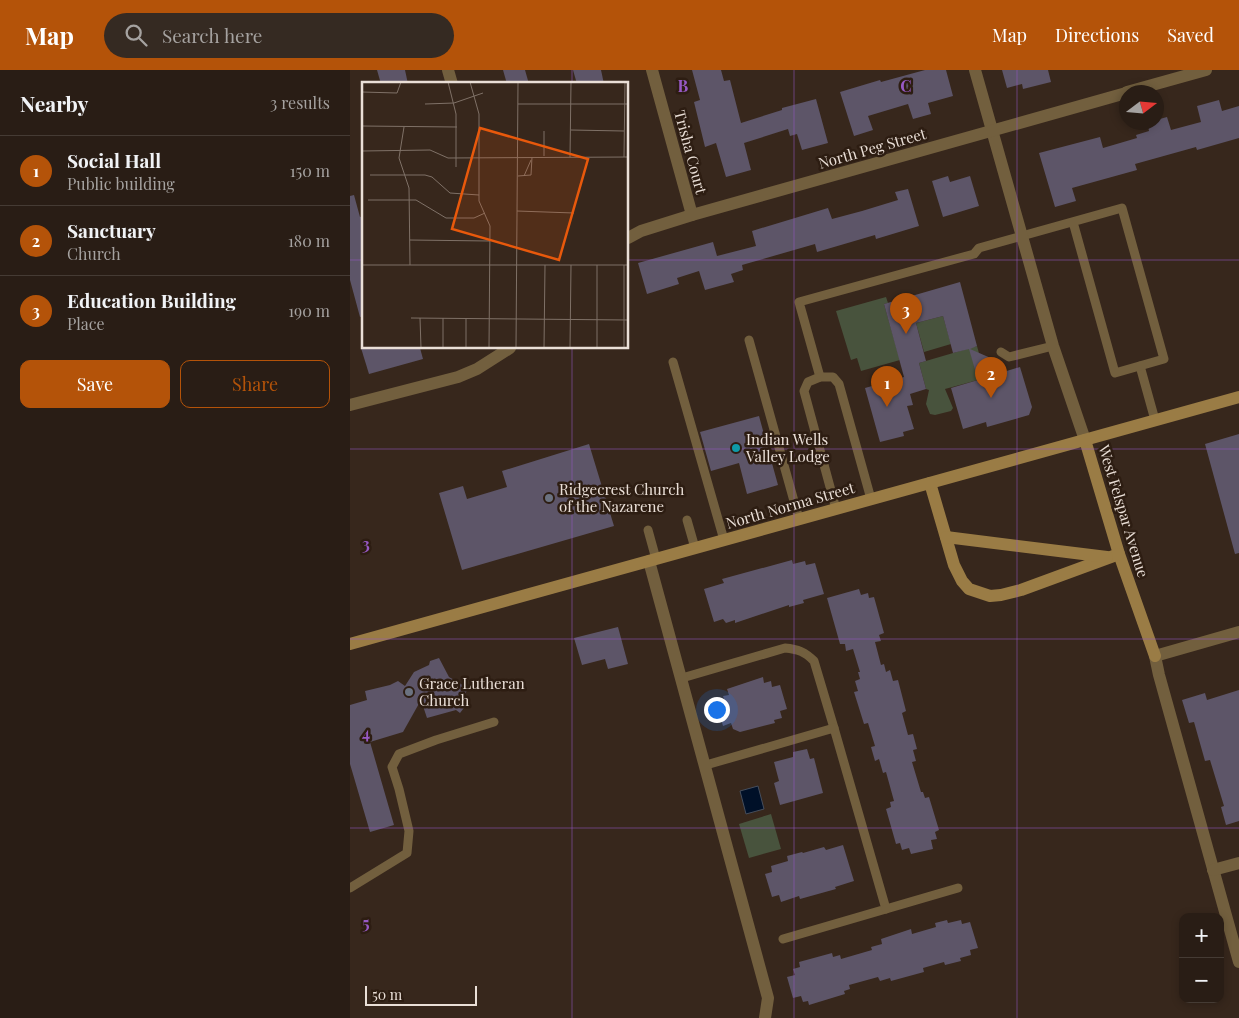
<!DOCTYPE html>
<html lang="en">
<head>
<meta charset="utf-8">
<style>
	body { margin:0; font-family:"Playfair Display",serif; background:#352a22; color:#f1f3f6 }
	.controls { position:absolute; right:15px; bottom:15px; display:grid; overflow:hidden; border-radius:10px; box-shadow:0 2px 8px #0003 }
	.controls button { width:45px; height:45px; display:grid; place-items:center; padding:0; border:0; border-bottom:1px solid #453b34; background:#291d15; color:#f1f3f6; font:25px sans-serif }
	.compass { position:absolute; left:769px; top:15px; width:45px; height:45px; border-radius:50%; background:#291d15; box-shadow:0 2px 8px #0003; rotate:74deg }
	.scale { position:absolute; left:15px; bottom:12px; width:112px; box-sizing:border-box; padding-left:5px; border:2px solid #eadfd7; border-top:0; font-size:14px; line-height:18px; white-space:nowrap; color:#eadfd7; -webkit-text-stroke:4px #2d1d12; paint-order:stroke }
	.you { position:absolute; left:366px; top:639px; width:18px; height:18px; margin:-12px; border:4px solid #fff; border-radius:50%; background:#1a73e8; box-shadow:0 0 0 8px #1a73e833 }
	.badge { display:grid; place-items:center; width:32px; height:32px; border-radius:50%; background:#b45309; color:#fff; font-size:16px; font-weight:700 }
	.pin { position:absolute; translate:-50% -41px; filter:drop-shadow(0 1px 2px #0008) }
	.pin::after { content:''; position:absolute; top:26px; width:18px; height:15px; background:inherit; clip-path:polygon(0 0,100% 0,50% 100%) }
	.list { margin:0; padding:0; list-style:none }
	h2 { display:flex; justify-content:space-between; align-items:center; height:65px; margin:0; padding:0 20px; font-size:21px }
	h2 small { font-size:16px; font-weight:400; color:#a5a2a0 }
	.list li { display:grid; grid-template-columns:32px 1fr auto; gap:15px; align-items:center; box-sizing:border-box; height:70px; padding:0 20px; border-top:1px solid #453b34 }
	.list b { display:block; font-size:19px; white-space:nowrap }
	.list p { margin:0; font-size:16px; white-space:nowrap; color:#a5a2a0 }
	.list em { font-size:16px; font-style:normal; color:#a5a2a0 }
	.actions { display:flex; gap:10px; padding:15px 20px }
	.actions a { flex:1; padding:11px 0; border:1px solid #b45309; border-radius:10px; text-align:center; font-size:18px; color:#b45309 }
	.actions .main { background:#b45309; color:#fff }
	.icon { flex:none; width:28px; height:28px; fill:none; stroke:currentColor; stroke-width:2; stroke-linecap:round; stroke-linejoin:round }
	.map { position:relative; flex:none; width:889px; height:948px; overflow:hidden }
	header { display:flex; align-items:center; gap:30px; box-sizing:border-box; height:70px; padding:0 25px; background:#b45309; color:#fff }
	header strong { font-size:24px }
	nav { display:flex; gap:28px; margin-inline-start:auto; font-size:18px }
	.search { width:350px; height:45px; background:#352a22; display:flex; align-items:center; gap:12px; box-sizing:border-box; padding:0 18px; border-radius:28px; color:#a5a2a0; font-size:19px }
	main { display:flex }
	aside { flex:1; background:#291d15 }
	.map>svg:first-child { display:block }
</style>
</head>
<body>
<header>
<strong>Map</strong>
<div class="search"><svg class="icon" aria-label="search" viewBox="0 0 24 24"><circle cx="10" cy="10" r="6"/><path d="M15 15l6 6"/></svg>Search here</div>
<nav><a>Map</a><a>Directions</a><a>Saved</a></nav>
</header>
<main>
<aside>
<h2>Nearby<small>3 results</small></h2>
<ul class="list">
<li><span class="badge">1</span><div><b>Social Hall</b><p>Public building</p></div><em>150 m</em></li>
<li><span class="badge">2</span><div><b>Sanctuary</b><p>Church</p></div><em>180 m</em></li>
<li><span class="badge">3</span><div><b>Education Building</b><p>Place</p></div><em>190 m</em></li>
</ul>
<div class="actions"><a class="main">Save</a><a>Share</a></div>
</aside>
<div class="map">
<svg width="889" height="948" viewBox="0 0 889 948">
	<rect width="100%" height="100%" fill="#37271c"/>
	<g fill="#48533d">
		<path d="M 536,227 L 538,233 L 534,234 L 550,290 L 511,301 L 507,288 L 501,290 L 486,241 Z"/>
		<path d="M 593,246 L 601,274 L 574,282 L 566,253 Z"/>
		<path d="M 627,276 L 630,287 L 628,310 L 595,319 L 603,338 L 601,341 L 585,345 L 580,344 L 576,334 L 579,320 L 576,319 L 569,293 Z"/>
		<path d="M 421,744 L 431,779 L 399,788 L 389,754 Z"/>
	</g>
	<path fill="#001028" stroke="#464e5c" d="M 408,716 L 414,739 L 396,744 L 390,721 Z"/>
	<g fill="#5d5568">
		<path d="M 27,0 L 55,0 L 58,14 L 31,14 Z"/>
		<path d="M 153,0 L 175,0 L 179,14 L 157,14 Z"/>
		<path d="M 223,0 L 251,0 L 254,14 L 227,14 Z"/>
		<path d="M 342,0 L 371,0 L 374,11 L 380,10 L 391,53 L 432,40 L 432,38 L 466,29 L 478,73 L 452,80 L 447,64 L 440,66 L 438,59 L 394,73 L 401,100 L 376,107 L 366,73 L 355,77 L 344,32 L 350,30 Z"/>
		<path d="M 575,0 L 596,0 L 603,26 L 578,33 L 581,44 L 563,49 L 558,34 L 518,46 L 523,60 L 504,66 L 490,22 L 530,10 L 531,12 Z"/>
		<path d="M 652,0 L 698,0 L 701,12 L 673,19 L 672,14 L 657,18 Z"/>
		<path d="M 869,30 L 872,41 L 889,36 L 889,68 L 847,80 L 846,77 L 785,94 L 787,100 L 722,118 L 726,131 L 705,137 L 689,83 L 750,67 L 753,78 L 787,68 L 786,65 L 799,61 L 797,52 L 806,52 L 806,50 L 817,47 L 821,60 L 851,52 L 847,36 Z"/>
		<path d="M 598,106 L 600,112 L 620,106 L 629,136 L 593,147 L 582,111 Z"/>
		<path d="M 558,119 L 569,156 L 526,169 L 525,165 L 467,182 L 465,174 L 392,195 L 393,200 L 381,204 L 384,212 L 355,220 L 349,201 L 327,208 L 329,214 L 297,224 L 288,193 L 363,172 L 367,186 L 406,176 L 402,161 L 478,138 L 482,149 L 512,141 L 548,130 L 545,122 Z"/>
		<path d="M 4,125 L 10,147 L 14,146 L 14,246 L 10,247 L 0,210 L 0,126 Z"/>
		<path d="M 610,212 L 627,276 L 620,279 L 643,289 L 647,304 L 670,297 L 682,337 L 679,345 L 637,357 L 636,352 L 613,359 L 601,318 L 628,310 L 619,279 L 603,283 L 593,246 L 566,253 L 576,291 L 569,293 L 576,319 L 560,324 L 563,335 L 557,336 L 564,359 L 553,362 L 554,366 L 530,372 L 515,318 L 554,307 L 534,234 Z"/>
		<path d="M 11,278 L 70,278 L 73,289 L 19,304 Z"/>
		<path d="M 409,346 L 428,415 L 397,424 L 389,393 L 361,401 L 350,362 Z"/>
		<path d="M 889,364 L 889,483 L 885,484 L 855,374 Z"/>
		<path d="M 239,374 L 264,456 L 112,500 L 89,423 L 113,416 L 117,429 L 157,417 L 152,401 Z"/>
		<path d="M 442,490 L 443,494 L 455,491 L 456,495 L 465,493 L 474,524 L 453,530 L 454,533 L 439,537 L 439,535 L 385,553 L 385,550 L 376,553 L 373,549 L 364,552 L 354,519 L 374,513 L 372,509 Z"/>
		<path d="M 509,519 L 511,525 L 518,523 L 519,528 L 524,527 L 534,563 L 529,565 L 531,571 L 525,572 L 531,595 L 534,594 L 536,602 L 540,600 L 543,611 L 548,610 L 556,641 L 552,643 L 558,665 L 563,664 L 567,679 L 563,680 L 566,691 L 562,692 L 571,722 L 573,722 L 575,728 L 579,727 L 589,760 L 585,762 L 587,769 L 581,770 L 583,779 L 561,784 L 559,778 L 552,780 L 550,773 L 546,774 L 536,739 L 541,737 L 540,732 L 544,731 L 536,702 L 533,703 L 529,689 L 525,691 L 521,677 L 525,676 L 518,653 L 514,654 L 504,622 L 508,621 L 505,611 L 510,609 L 508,602 L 510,602 L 503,579 L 496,581 L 495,574 L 490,574 L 477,528 Z"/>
		<path d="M 268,557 L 278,594 L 258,599 L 255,589 L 232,595 L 224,568 Z"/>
		<path d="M 89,588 L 99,607 L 118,618 L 112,631 L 117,634 L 110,643 L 106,640 L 77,648 L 71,630 L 53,662 L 20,672 L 44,755 L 20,762 L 0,694 L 0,635 L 17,630 L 15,621 L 40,615 L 48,611 L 55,616 L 64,602 L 79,595 L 80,591 Z"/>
		<path d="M 413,607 L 414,613 L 421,611 L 422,617 L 430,615 L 437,639 L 430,641 L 432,648 L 424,650 L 425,653 L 390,662 L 383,659 L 381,653 L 373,656 L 367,635 L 375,632 L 373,626 L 379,625 L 377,619 Z"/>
		<path d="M 889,620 L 889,751 L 876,755 L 871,737 L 874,736 L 860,690 L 855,691 L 844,652 L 839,653 L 832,630 L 855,623 L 857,630 Z"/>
		<path d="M 457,679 L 460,689 L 464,688 L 473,723 L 430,735 L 424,713 L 429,711 L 424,692 L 443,687 L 443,682 Z"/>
		<path d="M 493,775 L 504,811 L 485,817 L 486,819 L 450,829 L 449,826 L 431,832 L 429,825 L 422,827 L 415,804 L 422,802 L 421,796 L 438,791 L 437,786 L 452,782 L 453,783 L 474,777 L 476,780 Z"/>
		<path d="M 597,850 L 598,853 L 611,850 L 612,854 L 620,852 L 628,878 L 620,880 L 621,885 L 610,888 L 611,891 L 595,895 L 594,892 L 573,898 L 574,902 L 541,911 L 540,908 L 530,911 L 528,907 L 499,915 L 500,919 L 494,921 L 495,924 L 459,935 L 458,931 L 453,932 L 451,926 L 443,928 L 437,907 L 445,905 L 443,899 L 450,897 L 449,892 L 482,883 L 483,887 L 490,885 L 491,889 L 522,880 L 521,877 L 532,874 L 531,869 L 561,859 L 562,864 L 586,857 L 585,853 Z"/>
	</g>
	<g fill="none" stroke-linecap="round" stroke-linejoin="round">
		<g stroke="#725f3e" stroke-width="9">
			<path d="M 399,270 L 449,449"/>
			<path d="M 651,282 L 659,287 L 703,276"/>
			<path d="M 323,292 L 374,470"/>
			<path d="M 790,296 L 805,350"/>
			<path d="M 470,307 L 449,232 L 624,184 L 629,178 L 772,138 L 814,289 L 765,303 L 723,152"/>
			<path d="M 486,439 L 454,321 L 458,312 L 470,307 L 483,307 L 489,314 L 521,429"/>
			<path d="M 337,450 L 345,478"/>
			<path d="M 298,460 L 306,489"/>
			<path d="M 332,608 L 435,578 C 448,579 455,582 464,591 L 484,658"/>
			<path d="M 356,695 L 484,658 L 536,839 L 433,869"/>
			<path d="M 0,818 L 57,783 L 59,761 L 49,719 L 42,697 L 49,684 L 86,670 L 144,652"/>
			<path d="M 536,839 L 608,818"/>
		</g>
		<g stroke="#725f3e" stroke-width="12">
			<path d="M 98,0 L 102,14"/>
			<path d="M 302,0 L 342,145"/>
			<path d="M 625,0 L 703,276 L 735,370"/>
			<path d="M 777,22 L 856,0"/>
			<path d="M 278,168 L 291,161 L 342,145 L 776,23"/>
			<path d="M 0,335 L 108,307 L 127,299 L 160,278"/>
			<path d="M 299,491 L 418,928 L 415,948"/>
			<path d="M 889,562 L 805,586 L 809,605 L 889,892"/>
			<path d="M 863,800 L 889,793"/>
		</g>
		<g stroke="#9a7c45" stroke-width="12">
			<path d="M 735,370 L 769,484 L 805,586"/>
			<path d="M 580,413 L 604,495 L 612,511 L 619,519 L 640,526 L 651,525 L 671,520 L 769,484"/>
			<path d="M 596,467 L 757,487"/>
			<path d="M 0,574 L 889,327"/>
		</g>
	</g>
	<path fill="none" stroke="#9759c5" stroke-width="1" stroke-opacity="0.55" d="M 222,0 L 222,14M 444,0 L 444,948M 667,0 L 667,948M 0,190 L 14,190M 278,190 L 889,190M 222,278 L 222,948M 0,379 L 889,379M 0,569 L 889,569M 0,758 L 889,758"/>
	<circle fill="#0f9aa8" stroke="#2d1d12" stroke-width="2" cx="386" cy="378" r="5"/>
	<g fill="#6b7280" stroke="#2d1d12" stroke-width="2">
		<circle cx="199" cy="428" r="5"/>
		<circle cx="59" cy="622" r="5"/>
	</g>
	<g text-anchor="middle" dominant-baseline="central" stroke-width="5" stroke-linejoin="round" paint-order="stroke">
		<g font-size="15" fill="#eadfd7" stroke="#2d1d12">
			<text transform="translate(522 78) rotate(-16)">North Peg Street</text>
			<text transform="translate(341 82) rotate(75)">Trisha Court</text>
			<text transform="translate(440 435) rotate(-16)">North Norma Street</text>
			<text transform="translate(774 441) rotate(73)">West Felspar Avenue</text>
		</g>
		<g font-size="15" fill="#eadfd7" stroke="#2d1d12" text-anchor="start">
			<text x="396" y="369">Indian Wells<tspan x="396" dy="17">Valley Lodge</tspan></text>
			<text x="209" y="419">Ridgecrest Church<tspan x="209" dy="17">of the Nazarene</tspan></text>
			<text x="69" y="613">Grace Lutheran<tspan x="69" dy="17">Church</tspan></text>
		</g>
	</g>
	<g transform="translate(12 12)">
		<rect width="266" height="266" fill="#37271c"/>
		<path fill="none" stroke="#7f7167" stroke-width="1" d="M 86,0 L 94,32 L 94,85M 108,0 L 117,32 L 117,119 L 128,144 L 127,266M 0,10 L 35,11 L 39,0M 63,22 L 92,21 L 121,11M 156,22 L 267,22M 0,44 L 95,45M 42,45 L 37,76 L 47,106 L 48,183M 209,48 L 262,49M 0,69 L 68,68 L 86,76 L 267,75M 182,74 L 182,49M 208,75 L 209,0M 262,75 L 263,0M 8,93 L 63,93 L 70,95 L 88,111 L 117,113M 156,94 L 169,93 L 170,75M 162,94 L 169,78M 6,118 L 54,118 L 84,136 L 112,136 L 123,131M 155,129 L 212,131M 48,158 L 128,159M 0,183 L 267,183M 49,236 L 267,238M 58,236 L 59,266M 81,236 L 81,266M 104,266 L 104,236M 154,266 L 156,0M 182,266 L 183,183M 208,266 L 209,183M 235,266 L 235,183M 262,266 L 262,183"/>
		<path fill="#e8590c" fill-opacity="0.15" stroke="#e8590c" stroke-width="2.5" d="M 118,46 L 226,77 L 197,178 L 90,147 Z"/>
		<rect width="266" height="266" fill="none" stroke="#eadfd7" stroke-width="2.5"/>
	</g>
	<g font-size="16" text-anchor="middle" font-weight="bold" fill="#9759c5" stroke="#2d1d12" stroke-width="5" stroke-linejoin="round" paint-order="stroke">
		<text x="333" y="22">B</text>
		<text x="556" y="22">C</text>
		<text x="16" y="480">3</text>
		<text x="16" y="669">4</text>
		<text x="16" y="859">5</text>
	</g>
</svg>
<div class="controls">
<button>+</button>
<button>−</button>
</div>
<svg class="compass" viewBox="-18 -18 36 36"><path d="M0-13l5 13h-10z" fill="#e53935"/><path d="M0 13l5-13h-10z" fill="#a5a2a0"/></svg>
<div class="scale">50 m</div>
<div class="you"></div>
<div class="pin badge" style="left:537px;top:337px">1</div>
<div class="pin badge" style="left:641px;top:328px">2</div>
<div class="pin badge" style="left:556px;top:264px">3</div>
</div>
</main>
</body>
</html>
